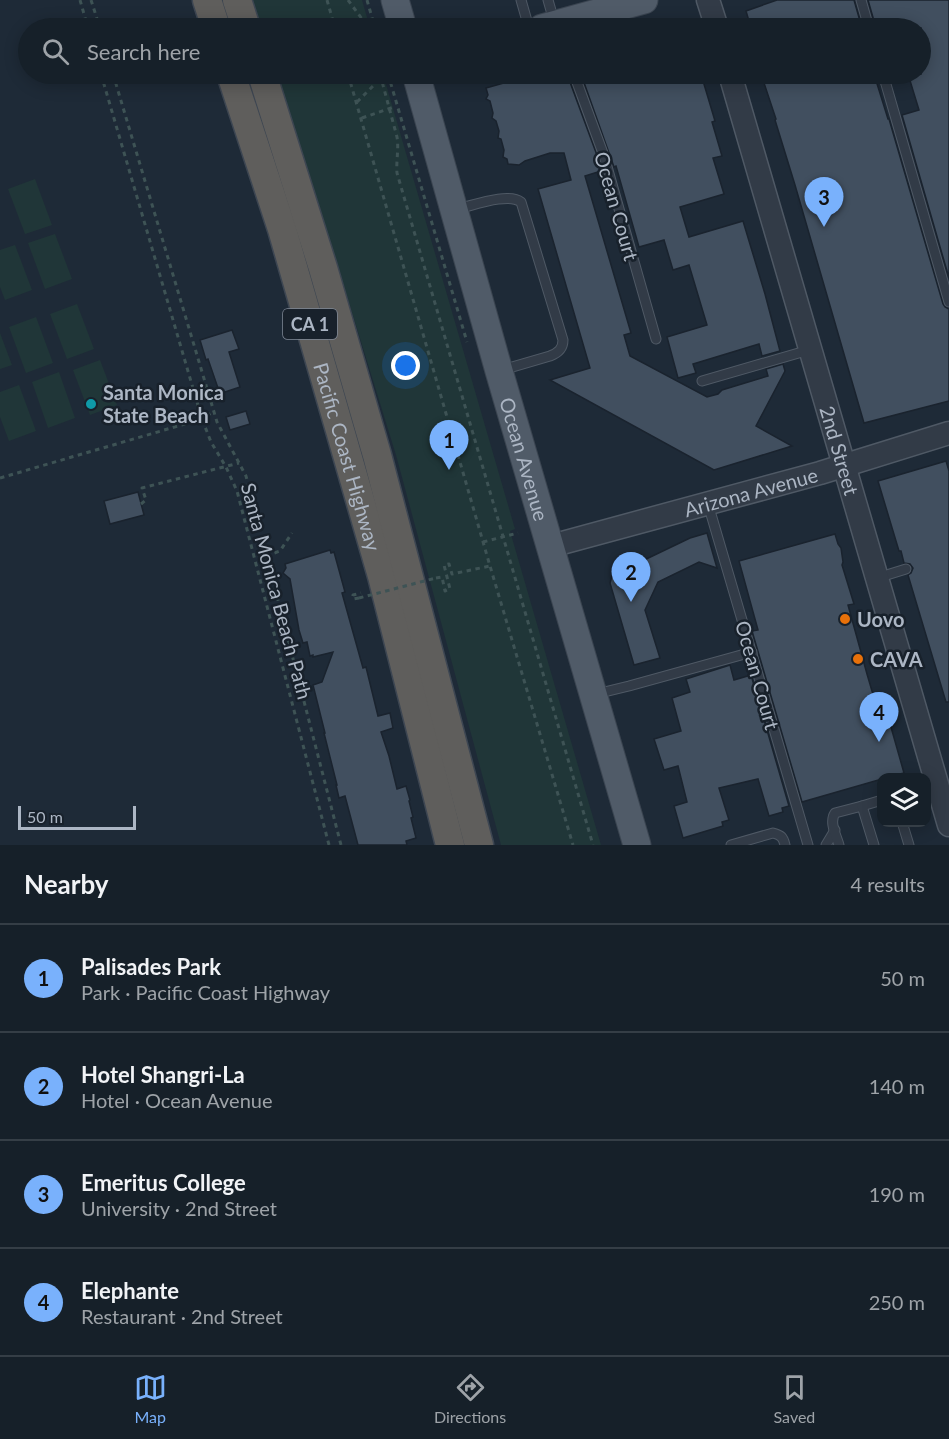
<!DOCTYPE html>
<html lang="en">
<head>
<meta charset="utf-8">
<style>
	body { margin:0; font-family:Lato,sans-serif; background:#1f2831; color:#f1f3f6 }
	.controls { position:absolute; right:18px; bottom:18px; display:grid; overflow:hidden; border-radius:12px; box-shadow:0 3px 15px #0003 }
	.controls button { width:54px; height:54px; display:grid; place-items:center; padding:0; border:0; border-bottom:2px solid #353e46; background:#162029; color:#f1f3f6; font:30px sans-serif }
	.scale { position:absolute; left:18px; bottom:15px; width:118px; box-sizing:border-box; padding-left:6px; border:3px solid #acb6c4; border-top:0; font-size:16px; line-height:21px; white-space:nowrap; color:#acb6c4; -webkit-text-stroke:4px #18212b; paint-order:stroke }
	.you { position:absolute; left:406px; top:366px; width:21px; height:21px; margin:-15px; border:4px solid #fff; border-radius:50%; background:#1a73e8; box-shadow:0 0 0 9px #1a73e833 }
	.badge { display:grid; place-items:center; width:39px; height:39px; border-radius:50%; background:#79b1fc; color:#111; font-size:20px; font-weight:700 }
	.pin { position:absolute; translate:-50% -50px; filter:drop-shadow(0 2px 3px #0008) }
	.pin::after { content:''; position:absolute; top:32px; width:21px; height:18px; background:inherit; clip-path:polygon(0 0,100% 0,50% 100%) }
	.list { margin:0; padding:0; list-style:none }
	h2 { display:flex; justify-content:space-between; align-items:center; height:78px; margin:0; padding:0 24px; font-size:26px }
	h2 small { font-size:20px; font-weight:400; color:#9ea3a8 }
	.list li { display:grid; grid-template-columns:39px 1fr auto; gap:18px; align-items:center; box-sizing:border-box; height:108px; padding:0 24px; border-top:2px solid #353e46 }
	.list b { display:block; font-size:22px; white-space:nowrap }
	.list p { margin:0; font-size:20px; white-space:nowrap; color:#9ea3a8 }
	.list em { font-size:20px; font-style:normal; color:#9ea3a8 }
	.icon { flex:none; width:33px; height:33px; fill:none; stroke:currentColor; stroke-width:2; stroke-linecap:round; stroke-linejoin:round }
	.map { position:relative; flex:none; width:949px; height:845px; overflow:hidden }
	.search { position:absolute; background:#162029; box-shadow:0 3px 15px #0003; left:18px; right:18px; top:18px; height:66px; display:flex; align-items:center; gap:15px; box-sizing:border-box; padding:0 21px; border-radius:33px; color:#9ea3a8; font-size:22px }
	.sheet { height:510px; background:#162029 }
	nav { display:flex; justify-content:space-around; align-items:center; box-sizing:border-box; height:84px; border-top:2px solid #353e46; background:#162029; font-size:16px; color:#9ea3a8 }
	nav a { display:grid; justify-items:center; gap:3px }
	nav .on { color:#79b1fc }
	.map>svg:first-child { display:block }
</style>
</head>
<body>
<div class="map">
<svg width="949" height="845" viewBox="0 0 949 845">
	<rect width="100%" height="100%" fill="#1e2a37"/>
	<g fill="#203638">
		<path d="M 251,0 L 362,0 L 370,28 L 260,28 Z"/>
		<path d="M 275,74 L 383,74 L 515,529 L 510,531 L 601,845 L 501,845 L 396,455 L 316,196 Z"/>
		<path d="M 35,179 L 52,225 L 25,234 L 8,189 Z"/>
		<path d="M 55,234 L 72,279 L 45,289 L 28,243 Z"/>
		<path d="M 15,245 L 32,290 L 5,300 L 0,287 L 0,250 Z"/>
		<path d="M 77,304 L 94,349 L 67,359 L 50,314 Z"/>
		<path d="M 36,317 L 53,363 L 26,373 L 9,327 Z"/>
		<path d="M 0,333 L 12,365 L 0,369 Z"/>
		<path d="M 100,360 L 117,405 L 90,415 L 73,370 Z"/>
		<path d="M 59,372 L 75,418 L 48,428 L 32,382 Z"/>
		<path d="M 19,385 L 36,431 L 9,441 L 0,417 L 0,392 Z"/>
	</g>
	<g fill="#414f5f" stroke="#1a232e" stroke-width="1.5">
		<path d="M 777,0 L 854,0 L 862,28 L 751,28 L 746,11 Z"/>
		<path d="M 868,0 L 949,0 L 949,278 L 902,115 L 919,110 L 908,74 L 921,74 L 921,28 L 876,28 Z"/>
		<path d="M 532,74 L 567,74 L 598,158 L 601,171 L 585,176 L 631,333 L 624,335 L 630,356 L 707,397 L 718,394 L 722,390 L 768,376 L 766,369 L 783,364 L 785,371 L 756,426 L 792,446 L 714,470 L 550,380 L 590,368 L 538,189 L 571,180 L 564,153 L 550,153 L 525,161 L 519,165 L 508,164 L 507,159 L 503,157 L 504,150 L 501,139 L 498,138 L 499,131 L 496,121 L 492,118 L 493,113 L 490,101 L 486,99 L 488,95 L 486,88 L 511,81 L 514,77 L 518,79 L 531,75 Z"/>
		<path d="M 581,74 L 701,74 L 715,121 L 712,122 L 722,156 L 713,158 L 724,194 L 680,207 L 689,237 L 743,221 L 765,294 L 780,351 L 762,356 L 759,344 L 693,364 L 696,373 L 678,378 L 667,337 L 707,325 L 689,265 L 673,270 L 664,240 L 639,247 L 616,166 L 614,167 Z"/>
		<path d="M 763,74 L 874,74 L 888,119 L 889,119 L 943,304 L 945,307 L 949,309 L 949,401 L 864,423 L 795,185 L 775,120 L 776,119 L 763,80 L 765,79 Z"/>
		<path d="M 232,330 L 239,349 L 229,352 L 240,387 L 222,393 L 221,390 L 219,391 L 208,359 L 206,360 L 200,340 Z"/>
		<path d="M 246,411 L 250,424 L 230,430 L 226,417 Z"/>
		<path d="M 946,461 L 949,471 L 949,702 L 946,702 L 908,575 L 911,573 L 913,568 L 910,564 L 904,563 L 901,551 L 899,551 L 878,481 Z"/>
		<path d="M 138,492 L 144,515 L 110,524 L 104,501 Z"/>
		<path d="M 707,533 L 717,568 L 699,562 L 658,582 L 645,610 L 660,658 L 634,665 L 610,583 L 612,576 L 615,574 L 690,538 Z"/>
		<path d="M 835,534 L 838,544 L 841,548 L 843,562 L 842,565 L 854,604 L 848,605 L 867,674 L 877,708 L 885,706 L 904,773 L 888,777 L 882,777 L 882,779 L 802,802 L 752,631 L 758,630 L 739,561 Z"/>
		<path d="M 330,550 L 331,553 L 334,552 L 345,592 L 342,593 L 363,668 L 366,667 L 378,716 L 390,713 L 393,728 L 381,732 L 389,756 L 397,789 L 406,786 L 410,800 L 409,801 L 413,817 L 411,818 L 416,838 L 406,841 L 407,845 L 358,845 L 345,796 L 339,798 L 336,785 L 337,785 L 324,733 L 325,733 L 313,685 L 322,682 L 333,652 L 313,657 L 313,655 L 310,656 L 307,642 L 303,643 L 299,630 L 290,579 L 283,573 L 286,568 L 285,564 Z"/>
		<path d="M 730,665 L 734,680 L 751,675 L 789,806 L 782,808 L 783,812 L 769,816 L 758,779 L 719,788 L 729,820 L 722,822 L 723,826 L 683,838 L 674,806 L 687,802 L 678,766 L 664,770 L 654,739 L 681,731 L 672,698 L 690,692 L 686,679 Z"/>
	</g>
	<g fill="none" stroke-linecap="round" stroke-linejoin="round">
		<g stroke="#4f5965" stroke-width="11">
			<g id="service">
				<path d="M 521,0 L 529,28"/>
				<path d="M 548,0 L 554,21"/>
				<path d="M 861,0 L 869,28"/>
				<path d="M 574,74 L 604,156 L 656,339"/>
				<path d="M 883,74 L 949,302"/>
				<path d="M 457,209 C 472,206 508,192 521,202 L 563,340 C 563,349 558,353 550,356 L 502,370"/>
				<path d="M 702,381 L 809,350"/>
				<path d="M 708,504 L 808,845"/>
				<path d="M 877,578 L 906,569"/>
				<path d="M 596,694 L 629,686 L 752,652"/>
				<path d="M 902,822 L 909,845"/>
				<path d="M 731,845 L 773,833 C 781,835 783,837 785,845"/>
				<path d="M 826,845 L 835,830"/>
				<path d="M 839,845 C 836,835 829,822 835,813 L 862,806"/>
				<path d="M 874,845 L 862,806 L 882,800"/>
			</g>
		</g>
		<g stroke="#4f5965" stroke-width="25">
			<g id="tertiary">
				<path d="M 708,0 L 717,28"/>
				<path id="s1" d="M 730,74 L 949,825"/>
				<path id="s2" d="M 551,546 L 820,473 L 949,433"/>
			</g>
		</g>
		<g stroke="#3b4551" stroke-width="29">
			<g id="primary">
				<path d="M 395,0 L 403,28"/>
				<path d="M 542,28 L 644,0"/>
				<path id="s3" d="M 416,74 L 499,371 L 637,845"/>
			</g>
		</g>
		<g stroke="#3d4652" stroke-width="31">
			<g id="trunk">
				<path d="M 207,0 L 216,28"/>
				<path d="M 237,0 L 246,28"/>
				<path id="s4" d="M 231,74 L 282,229 L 382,576 L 450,845"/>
				<path d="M 262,74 L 323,268 L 377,455 L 479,845"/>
			</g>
		</g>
		<g stroke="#3e5355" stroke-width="3" stroke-dasharray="4.5 4.5" stroke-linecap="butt">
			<path d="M 80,0 L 88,28"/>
			<path d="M 91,0 L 100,28"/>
			<path d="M 327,0 L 335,28"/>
			<path d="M 348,0 L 365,23 L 368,28"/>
			<path d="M 367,0 L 375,28"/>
			<path d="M 101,74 L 202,419 L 211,442 L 226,467 L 237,491 L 329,845"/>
			<path d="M 113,74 L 217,422 L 246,476 L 341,845"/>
			<path d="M 348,74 L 490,566 L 573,845"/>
			<path d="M 363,74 L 381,78"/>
			<path d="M 380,74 L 397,137 C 399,149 396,161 397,173 L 593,845"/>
			<path d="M 388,74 L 467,342"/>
			<path d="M 357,102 L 381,78"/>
			<path d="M 362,118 L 394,107"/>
			<path d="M 141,504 L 146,500 L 142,488 L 239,463"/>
			<path d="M 483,542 L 518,533"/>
			<path d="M 266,556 L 280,551 L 292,533"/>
			<path d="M 436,578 L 442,577 L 445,591 L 450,589 L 444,565 L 449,564 L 452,574 L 490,566"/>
			<path d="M 359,598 L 353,599 L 353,595 L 361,593"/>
		</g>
		<use href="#service" stroke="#323b47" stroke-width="9"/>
		<use href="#tertiary" stroke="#323b47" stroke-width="22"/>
		<use href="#primary" stroke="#505b68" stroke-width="27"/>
		<use href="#trunk" stroke="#5f5e5c" stroke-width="28"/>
		<g stroke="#3e5355" stroke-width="3" stroke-dasharray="4.5 4.5" stroke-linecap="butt">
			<path d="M 0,478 L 202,419 L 214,411"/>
			<path d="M 359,598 L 436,578"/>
		</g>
	</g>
	<circle fill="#0f9aa8" stroke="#18212b" stroke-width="2" cx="91" cy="404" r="6"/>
	<g fill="#e8710a" stroke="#18212b" stroke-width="2">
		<circle cx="845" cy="619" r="6"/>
		<circle cx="858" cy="659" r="6"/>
	</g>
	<g text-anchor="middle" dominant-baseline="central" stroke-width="5" stroke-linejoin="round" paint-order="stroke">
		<rect fill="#18212b" stroke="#808996" stroke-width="1.5" x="283" y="309" width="54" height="30" rx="4.5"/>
		<g font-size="18" font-weight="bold" fill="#acb6c4">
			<text x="310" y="324">CA 1</text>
		</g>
		<g font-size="20" fill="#acb6c4" stroke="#18212b">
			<text transform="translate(617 206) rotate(74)">Ocean Court</text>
			<text stroke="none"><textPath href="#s1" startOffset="392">2nd Street</textPath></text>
			<text stroke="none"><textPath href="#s4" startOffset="400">Pacific Coast Highway</textPath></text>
			<text stroke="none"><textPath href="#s3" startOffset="400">Ocean Avenue</textPath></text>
			<text stroke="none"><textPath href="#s2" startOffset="207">Arizona Avenue</textPath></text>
			<text transform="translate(277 591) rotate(75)">Santa Monica Beach Path</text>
			<text transform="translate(758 675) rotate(74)">Ocean Court</text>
		</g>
		<g font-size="20" font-weight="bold" fill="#acb6c4" stroke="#18212b" text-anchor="start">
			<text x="103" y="392">Santa Monica<tspan x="103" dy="23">State Beach</tspan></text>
			<text x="857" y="619">Uovo</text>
			<text x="870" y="659">CAVA</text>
		</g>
	</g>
</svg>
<div class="controls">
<button><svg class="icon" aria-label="layers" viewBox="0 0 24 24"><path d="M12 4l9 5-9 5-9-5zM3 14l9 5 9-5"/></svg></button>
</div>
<div class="scale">50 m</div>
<div class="you"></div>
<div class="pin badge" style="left:449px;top:470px">1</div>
<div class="pin badge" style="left:631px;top:602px">2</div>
<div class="pin badge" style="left:824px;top:227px">3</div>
<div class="pin badge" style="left:879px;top:742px">4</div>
<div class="search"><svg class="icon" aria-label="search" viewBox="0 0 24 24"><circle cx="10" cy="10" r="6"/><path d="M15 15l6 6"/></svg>Search here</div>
</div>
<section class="sheet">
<h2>Nearby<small>4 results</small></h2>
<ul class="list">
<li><span class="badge">1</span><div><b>Palisades Park</b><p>Park · Pacific Coast Highway</p></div><em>50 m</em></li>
<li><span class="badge">2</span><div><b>Hotel Shangri-La</b><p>Hotel · Ocean Avenue</p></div><em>140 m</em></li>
<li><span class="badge">3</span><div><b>Emeritus College</b><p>University · 2nd Street</p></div><em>190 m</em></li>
<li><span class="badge">4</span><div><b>Elephante</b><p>Restaurant · 2nd Street</p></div><em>250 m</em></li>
</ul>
</section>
<nav>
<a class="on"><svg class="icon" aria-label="map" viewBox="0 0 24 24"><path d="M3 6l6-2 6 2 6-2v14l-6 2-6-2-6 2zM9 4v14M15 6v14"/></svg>Map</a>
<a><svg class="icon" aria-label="directions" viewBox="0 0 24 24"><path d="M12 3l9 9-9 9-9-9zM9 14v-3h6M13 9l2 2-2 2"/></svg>Directions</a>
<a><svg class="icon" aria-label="saved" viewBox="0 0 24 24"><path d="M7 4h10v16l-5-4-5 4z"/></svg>Saved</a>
</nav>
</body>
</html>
